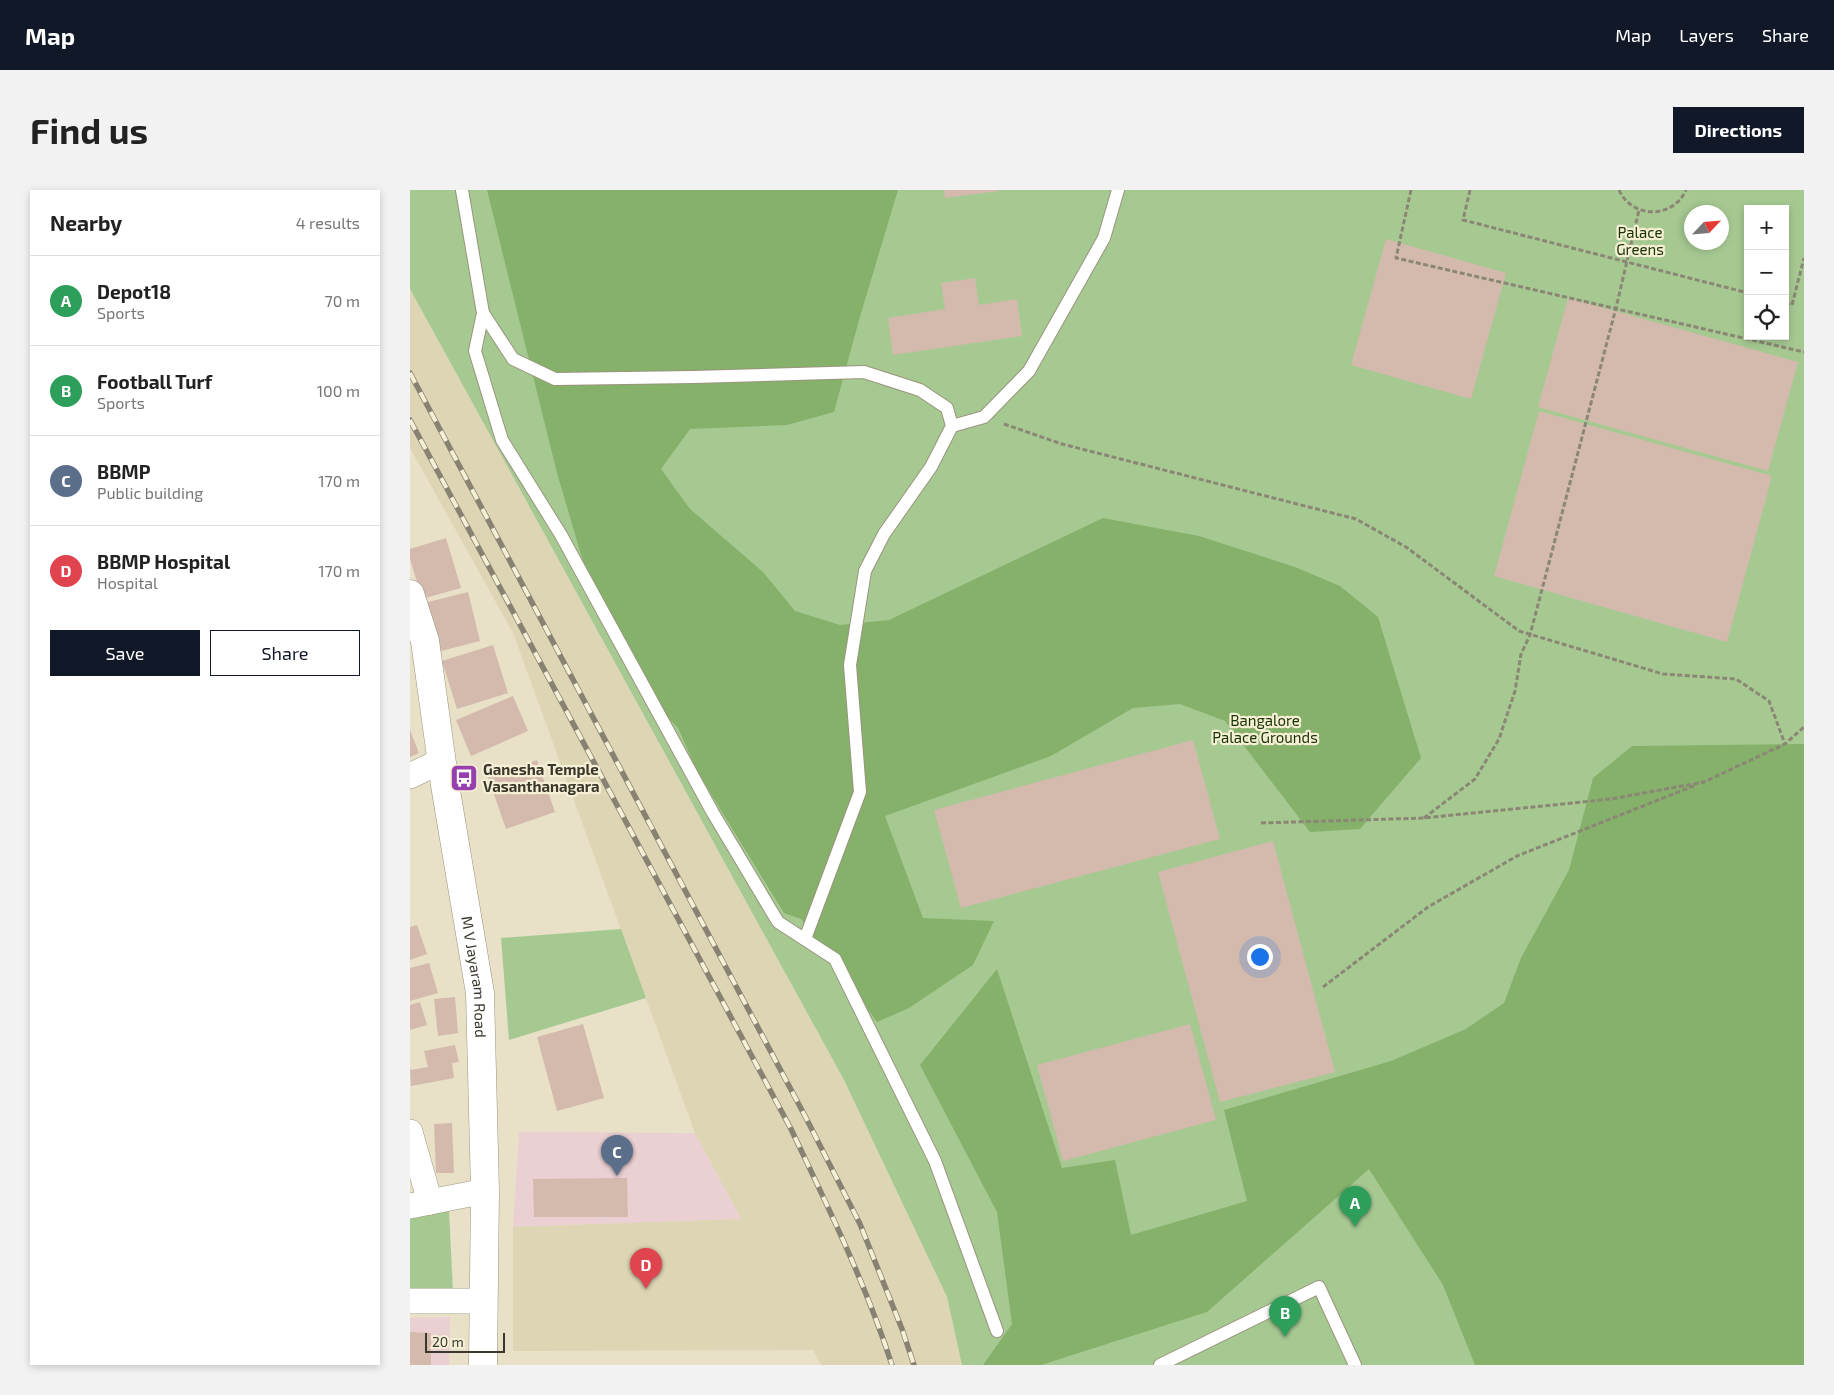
<!DOCTYPE html>
<html lang="en">
<head>
<meta charset="utf-8">
<style>
	body { margin:0; font-family:"Exo 2",sans-serif; background:#f2f2f2; color:#222 }
	.controls { position:absolute; right:15px; top:15px; display:grid; overflow:hidden; border-radius:0px; box-shadow:0 2px 8px #0003 }
	.controls button { width:45px; height:45px; display:grid; place-items:center; padding:0; border:0; border-bottom:1px solid #e0e0e0; background:#fff; color:#222; font:25px sans-serif }
	.compass { position:absolute; left:1274px; top:15px; width:45px; height:45px; border-radius:50%; background:#fff; box-shadow:0 2px 8px #0003; rotate:64deg }
	.scale { position:absolute; left:15px; bottom:12px; width:80px; box-sizing:border-box; padding-left:5px; border:2px solid #3a372d; border-top:0; font-size:14px; line-height:18px; white-space:nowrap; color:#3a372d; -webkit-text-stroke:4px #f5efd5; paint-order:stroke }
	.you { position:absolute; left:849px; top:766px; width:18px; height:18px; margin:-12px; border:4px solid #fff; border-radius:50%; background:#1a73e8; box-shadow:0 0 0 8px #1a73e833 }
	.badge { display:grid; place-items:center; width:32px; height:32px; border-radius:50%; background:#111827; color:#fff; font-size:16px; font-weight:700 }
	.pin { position:absolute; translate:-50% -41px; filter:drop-shadow(0 1px 2px #0008) }
	.pin::after { content:''; position:absolute; top:26px; width:18px; height:15px; background:inherit; clip-path:polygon(0 0,100% 0,50% 100%) }
	.list { margin:0; padding:0; list-style:none }
	h2 { display:flex; justify-content:space-between; align-items:center; height:65px; margin:0; padding:0 20px; font-size:21px }
	h2 small { font-size:16px; font-weight:400; color:#767676 }
	.list li { display:grid; grid-template-columns:32px 1fr auto; gap:15px; align-items:center; box-sizing:border-box; height:90px; padding:0 20px; border-top:1px solid #e0e0e0 }
	.list b { display:block; font-size:19px; white-space:nowrap }
	.list p { margin:0; font-size:16px; white-space:nowrap; color:#767676 }
	.list em { font-size:16px; font-style:normal; color:#767676 }
	.actions { display:flex; gap:10px; padding:15px 20px }
	.actions a { flex:1; padding:11px 0; border:1px solid #111827; border-radius:0px; text-align:center; font-size:18px; color:#111827 }
	.actions .main { background:#111827; color:#fff }
	.icon { flex:none; width:28px; height:28px; fill:none; stroke:currentColor; stroke-width:2; stroke-linecap:round; stroke-linejoin:round }
	.map { position:relative; flex:none; width:1394px; height:1175px; overflow:hidden; border-radius:0px }
	header { display:flex; align-items:center; gap:30px; box-sizing:border-box; height:70px; padding:0 25px; background:#111827; color:#fff }
	header strong { font-size:24px }
	nav { display:flex; gap:28px; margin-inline-start:auto; font-size:18px }
	.intro { display:flex; align-items:center; justify-content:space-between; box-sizing:border-box; height:120px; padding:0 30px }
	h1 { margin:0; font-size:35px }
	.button { padding:12px 22px; border-radius:0px; background:#111827; color:#fff; font-size:18px; font-weight:700 }
	main { display:flex; gap:30px; padding:0 30px }
	aside { flex:1; background:#fff; border-radius:0px; box-shadow:0 2px 8px #0003 }
	.map>svg:first-child { display:block }
</style>
</head>
<body>
<header>
<strong>Map</strong>
<nav><a>Map</a><a>Layers</a><a>Share</a></nav>
</header>
<div class="intro"><h1>Find us</h1><a class="button">Directions</a></div>
<main>
<aside>
<h2>Nearby<small>4 results</small></h2>
<ul class="list">
<li><span class="badge" style="background:#2e9e5b">A</span><div><b>Depot18</b><p>Sports</p></div><em>70 m</em></li>
<li><span class="badge" style="background:#2e9e5b">B</span><div><b>Football Turf</b><p>Sports</p></div><em>100 m</em></li>
<li><span class="badge" style="background:#5c6f8a">C</span><div><b>BBMP</b><p>Public building</p></div><em>170 m</em></li>
<li><span class="badge" style="background:#e0444e">D</span><div><b>BBMP Hospital</b><p>Hospital</p></div><em>170 m</em></li>
</ul>
<div class="actions"><a class="main">Save</a><a>Share</a></div>
</aside>
<div class="map">
<svg width="1394" height="1175" viewBox="0 0 1394 1175">
	<rect width="100%" height="100%" fill="#e8e1c8"/>
	<g fill="#ead0d3">
		<path d="M 109,942 L 285,943 L 331,1029 L 103,1037 Z"/>
		<path d="M 40,1127 L 39,1175 L 0,1175 L 0,1128 Z"/>
	</g>
	<path fill="#ddd5b4" d="M 0,99 L 434,890 L 537,1107 L 552,1175 L 411,1175 L 403,1160 L 103,1161 L 103,1037 L 331,1029 L 285,943 L 103,443 L 0,258 Z"/>
	<g fill="#a6c992" fill-rule="evenodd">
		<path d="M 0,0 L 1394,0 L 1394,1175 L 552,1175 L 537,1107 L 434,890 L 0,99 ZM 1338,19 L 1375,19 L 1375,146 L 1338,146 ZM 1282,22 L 1312,22 L 1312,52 L 1282,52 Z"/>
		<path d="M 211,739 L 236,808 L 99,850 L 91,748 Z"/>
		<path d="M 39,1021 L 43,1102 L 0,1100 L 0,1028 Z"/>
	</g>
	<g fill="#85b16a">
		<path d="M 77,0 L 488,0 L 449,130 L 424,222 L 377,235 L 280,239 L 251,279 L 280,319 L 353,382 L 385,421 L 430,435 L 479,430 L 693,328 L 789,346 L 885,377 L 930,396 L 968,427 L 1011,568 L 950,639 L 900,642 L 815,531 L 770,514 L 723,518 L 641,566 L 475,626 L 513,728 L 584,731 L 563,775 L 499,818 L 467,832 L 391,729 L 374,723 L 288,583 L 268,538 L 232,500 L 187,419 L 147,283 Z"/>
		<path d="M 1394,554 L 1394,1175 L 1065,1175 L 1033,1095 L 959,979 L 797,1122 L 631,1175 L 573,1175 L 602,1134 L 587,1022 L 510,875 L 587,779 L 652,978 L 705,970 L 721,1045 L 837,1011 L 814,920 L 981,871 L 1056,839 L 1094,813 L 1111,768 L 1159,680 L 1183,588 L 1222,556 Z"/>
	</g>
	<g fill="#d3baad">
		<path d="M 534,0 L 589,0 L 589,1 L 535,8 Z"/>
		<path d="M 976,49 L 1096,83 L 1061,209 L 941,175 Z"/>
		<path d="M 565,88 L 569,115 L 607,109 L 612,146 L 483,165 L 478,128 L 535,119 L 531,93 Z"/>
		<path d="M 1158,108 L 1388,172 L 1358,281 L 1128,217 Z"/>
		<path d="M 1129,221 L 1362,286 L 1317,452 L 1084,386 Z"/>
		<path d="M 36,348 L 51,398 L 12,409 L 0,369 L 0,359 Z"/>
		<path d="M 58,402 L 70,451 L 27,462 L 14,413 Z"/>
		<path d="M 83,455 L 98,503 L 47,519 L 32,471 Z"/>
		<path d="M 103,506 L 118,541 L 61,566 L 46,530 Z"/>
		<path d="M 0,540 L 9,563 L 0,567 Z"/>
		<path d="M 783,550 L 810,649 L 551,718 L 524,620 Z"/>
		<path d="M 127,570 L 145,622 L 96,639 L 78,587 Z"/>
		<path d="M 863,651 L 925,882 L 810,912 L 748,682 Z"/>
		<path d="M 7,735 L 17,764 L 0,770 L 0,737 Z"/>
		<path d="M 19,773 L 28,803 L 0,811 L 0,778 Z"/>
		<path d="M 45,807 L 48,843 L 28,846 L 24,809 Z"/>
		<path d="M 10,812 L 17,835 L 0,840 L 0,815 Z"/>
		<path d="M 173,834 L 194,908 L 147,921 L 127,847 Z"/>
		<path d="M 780,834 L 806,930 L 653,971 L 627,875 Z"/>
		<path d="M 45,855 L 49,872 L 42,873 L 44,888 L 1,896 L 0,880 L 18,877 L 14,861 Z"/>
		<path d="M 42,933 L 44,983 L 26,983 L 24,934 Z"/>
		<path d="M 217,988 L 218,1027 L 124,1027 L 123,989 Z"/>
		<path d="M 0,1142 L 21,1143 L 21,1175 L 0,1175 Z"/>
	</g>
	<g fill="none" stroke-linecap="round" stroke-linejoin="round">
		<g stroke="#9a947d" stroke-width="14">
			<g id="service">
				<path d="M 52,0 L 73,123 L 103,169 L 145,189 L 284,187 L 454,182 L 510,200 L 537,218 L 542,236 L 521,277 L 474,344 L 455,381 L 440,475 L 450,602 L 395,749"/>
				<path d="M 73,123 L 65,161 L 92,250 L 151,345 L 303,623 L 368,732 L 425,769 L 525,971 L 587,1141"/>
				<path d="M 542,236 L 574,227 L 619,181 L 694,48 L 708,0"/>
				<path d="M 750,1175 L 909,1097 L 945,1175"/>
			</g>
		</g>
		<g stroke="#9a947d" stroke-width="26">
			<g id="minor">
				<path d="M 0,586 L 31,571"/>
				<path d="M 0,942 L 20,1012"/>
				<path d="M 0,1016 L 75,1001"/>
				<path d="M 0,1111 L 74,1111"/>
			</g>
		</g>
		<g stroke="#9a947d" stroke-width="29">
			<g id="tertiary">
				<path id="s1" d="M 0,404 L 15,451 L 35,595 L 70,803 L 75,1001 L 73,1175"/>
			</g>
		</g>
		<g stroke="#8b8675" stroke-width="3" stroke-dasharray="5 2.5" stroke-linecap="butt">
			<path d="M 1001,0 L 986,68 L 1394,162"/>
			<path d="M 1060,0 L 1053,30 L 1338,103"/>
			<path d="M 1209,0 C 1222,29 1263,29 1276,0"/>
			<path d="M 1375,113 L 1382,115 L 1394,68"/>
			<path d="M 594,234 L 652,254 L 946,329 L 996,357 L 1109,441 L 1253,484 L 1326,489 L 1359,511 L 1375,554"/>
			<path d="M 1014,628 L 1065,589 L 1089,549 L 1105,501 L 1111,464 L 1120,445 L 1206,118 L 1229,20"/>
			<path d="M 851,633 L 1014,628 L 1201,609 L 1294,592 L 1375,554 L 1394,537"/>
			<path d="M 913,797 L 1018,717 L 1107,666 L 1286,595"/>
		</g>
		<use href="#service" stroke="#fff" stroke-width="12"/>
		<use href="#minor" stroke="#fff" stroke-width="25"/>
		<use href="#tertiary" stroke="#fff" stroke-width="28"/>
		<g stroke="#878272" stroke-width="5.5">
			<g id="rail">
				<path d="M 0,183 L 395,926 L 450,1034 L 492,1139 L 504,1175"/>
				<path d="M 0,230 L 381,939 C 418,1017 455,1092 482,1175"/>
			</g>
		</g>
		<use href="#rail" stroke="#f5efd5" stroke-width="4" stroke-dasharray="11" stroke-linecap="butt"/>
	</g>
	<defs>
		<g id="bus-square" transform="scale(1.4375)"><rect x="-9" y="-9" width="18" height="18" rx="4" fill="#9740ad" stroke="#f5efd5"/><path d="M-5-6H5V4H4V6H2V4H-2V6H-4V4H-5ZM-3.5-4V0h7V-4ZM-3.5 1.2v1.5H-2V1.2ZM2 1.2v1.5H3.5V1.2Z" fill="#fff"/></g>
	</defs>
	<g fill-rule="evenodd">
		<use href="#bus-square" x="54" y="588"/>
	</g>
	<g text-anchor="middle" dominant-baseline="central" stroke-width="4.5" stroke-linejoin="round" paint-order="stroke">
		<g font-size="15" fill="#173300" stroke="#f5efd5">
			<text x="1230" y="42">Palace<tspan x="1230" dy="17">Greens</tspan></text>
			<text x="855" y="530">Bangalore<tspan x="855" dy="17">Palace Grounds</tspan></text>
		</g>
		<g font-size="15" font-weight="bold" fill="#3a372d" stroke="#f5efd5" text-anchor="start">
			<text x="73" y="579">Ganesha Temple<tspan x="73" dy="17">Vasanthanagara</tspan></text>
		</g>
		<g font-size="15" fill="#3a372d" stroke="#f5efd5">
			<text stroke="none"><textPath href="#s1" startOffset="389">M V Jayaram Road</textPath></text>
		</g>
	</g>
</svg>
<div class="controls">
<button>+</button>
<button>−</button>
<button><svg class="icon" aria-label="locate" viewBox="0 0 24 24"><circle cx="12" cy="12" r="6"/><path d="M12 2v4M12 18v4M2 12h4M18 12h4"/></svg></button>
</div>
<svg class="compass" viewBox="-18 -18 36 36"><path d="M0-13l5 13h-10z" fill="#e53935"/><path d="M0 13l5-13h-10z" fill="#767676"/></svg>
<div class="scale">20 m</div>
<div class="you"></div>
<div class="pin badge" style="left:945px;top:1037px;background:#2e9e5b">A</div>
<div class="pin badge" style="left:875px;top:1147px;background:#2e9e5b">B</div>
<div class="pin badge" style="left:207px;top:986px;background:#5c6f8a">C</div>
<div class="pin badge" style="left:236px;top:1099px;background:#e0444e">D</div>
</div>
</main>
</body>
</html>
